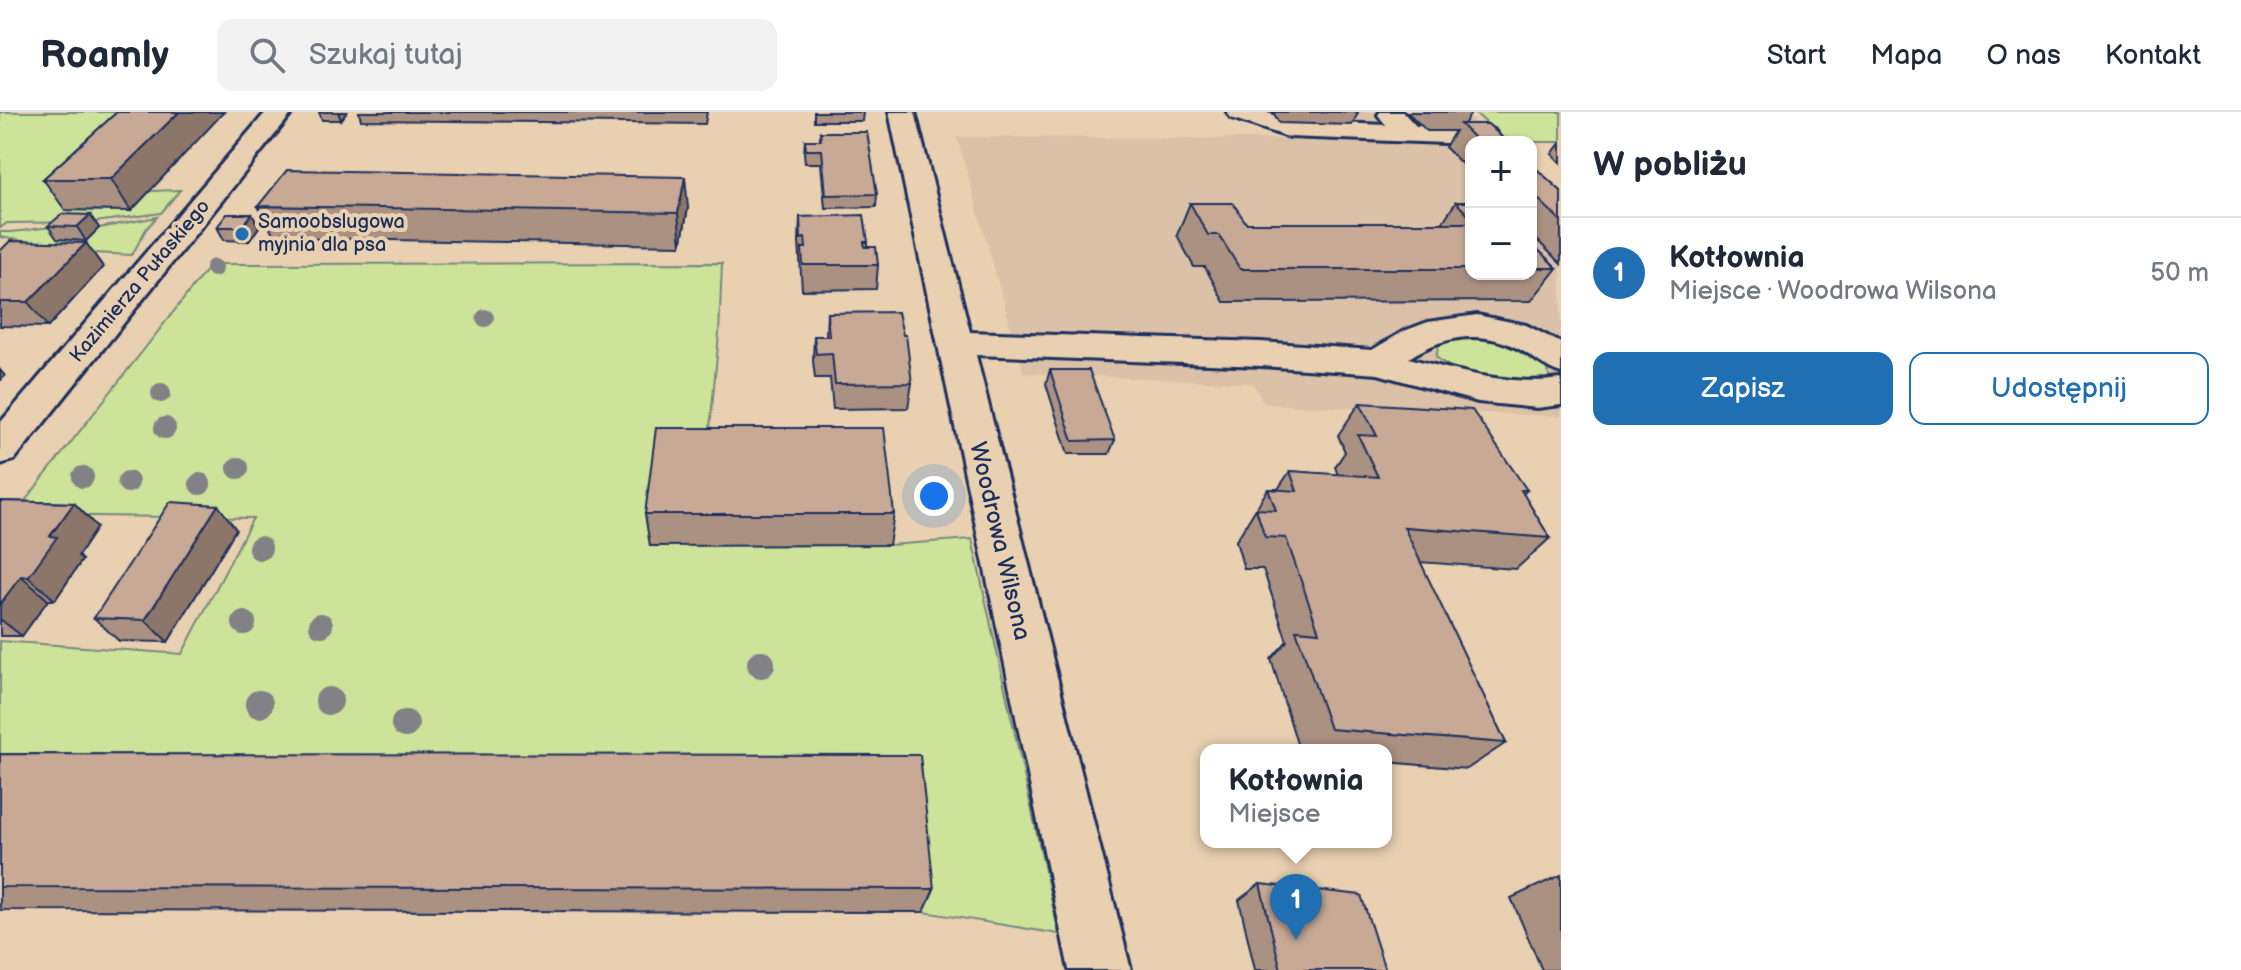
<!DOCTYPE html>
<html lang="pl">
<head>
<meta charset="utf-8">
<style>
	body { margin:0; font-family:"Balsamiq Sans",sans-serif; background:#f2f2f3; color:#1f2937 }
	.controls { position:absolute; right:24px; top:24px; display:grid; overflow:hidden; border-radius:16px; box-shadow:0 2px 6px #0004 }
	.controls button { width:72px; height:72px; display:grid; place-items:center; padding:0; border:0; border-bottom:2px solid #e0e1e3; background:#fff; color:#1f2937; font:40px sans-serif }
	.you { position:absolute; left:934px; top:384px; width:28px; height:28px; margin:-20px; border:6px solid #fff; border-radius:50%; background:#1a73e8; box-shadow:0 0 0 12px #1a73e833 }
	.badge { display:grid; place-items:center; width:52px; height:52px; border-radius:50%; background:#1f6fb2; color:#fff; font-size:26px; font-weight:700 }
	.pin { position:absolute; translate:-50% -66px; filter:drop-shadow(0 2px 4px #0008) }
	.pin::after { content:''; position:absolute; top:42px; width:28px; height:24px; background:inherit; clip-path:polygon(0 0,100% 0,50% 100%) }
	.popup { position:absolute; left:1200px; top:632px; width:192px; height:104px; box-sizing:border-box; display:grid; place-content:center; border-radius:16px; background:#fff; filter:drop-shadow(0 2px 6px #0005); font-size:26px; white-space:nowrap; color:#747a83 }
	.popup b { font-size:30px; color:#1f2937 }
	.popup::after { content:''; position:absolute; left:50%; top:100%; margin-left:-16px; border:16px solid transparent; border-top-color:#fff }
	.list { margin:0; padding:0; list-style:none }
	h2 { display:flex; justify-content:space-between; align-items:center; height:104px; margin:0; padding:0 32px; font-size:34px }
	h2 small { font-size:26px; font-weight:400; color:#747a83 }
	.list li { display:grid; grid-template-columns:52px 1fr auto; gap:24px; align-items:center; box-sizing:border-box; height:112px; padding:0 32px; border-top:2px solid #e0e1e3 }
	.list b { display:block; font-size:30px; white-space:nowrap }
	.list p { margin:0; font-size:26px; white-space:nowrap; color:#747a83 }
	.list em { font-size:26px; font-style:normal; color:#747a83 }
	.actions { display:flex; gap:16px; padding:24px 32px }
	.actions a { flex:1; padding:18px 0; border:2px solid #1f6fb2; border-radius:16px; text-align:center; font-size:28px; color:#1f6fb2 }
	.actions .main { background:#1f6fb2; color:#fff }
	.icon { flex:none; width:44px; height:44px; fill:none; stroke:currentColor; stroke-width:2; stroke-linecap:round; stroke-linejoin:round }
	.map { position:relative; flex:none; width:1561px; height:858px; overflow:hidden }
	header { display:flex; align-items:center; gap:48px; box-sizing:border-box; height:112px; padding:0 40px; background:#fff; border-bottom:2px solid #e0e1e3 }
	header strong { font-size:38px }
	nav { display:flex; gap:44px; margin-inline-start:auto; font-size:28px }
	.search { width:560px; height:72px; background:#f2f2f3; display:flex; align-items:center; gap:20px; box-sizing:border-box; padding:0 28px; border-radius:16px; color:#747a83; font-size:30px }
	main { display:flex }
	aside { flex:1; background:#fff }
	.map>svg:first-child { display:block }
</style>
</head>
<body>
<header>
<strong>Roamly</strong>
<div class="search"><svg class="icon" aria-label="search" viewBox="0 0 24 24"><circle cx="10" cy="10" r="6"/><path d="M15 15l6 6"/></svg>Szukaj tutaj</div>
<nav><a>Start</a><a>Mapa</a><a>O nas</a><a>Kontakt</a></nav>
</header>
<main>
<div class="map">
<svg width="1561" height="858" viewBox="0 0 1561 858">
	<rect width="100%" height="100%" fill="#e8d0b0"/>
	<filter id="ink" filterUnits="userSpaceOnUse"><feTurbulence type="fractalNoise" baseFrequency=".0125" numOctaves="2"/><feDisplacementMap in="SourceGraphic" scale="16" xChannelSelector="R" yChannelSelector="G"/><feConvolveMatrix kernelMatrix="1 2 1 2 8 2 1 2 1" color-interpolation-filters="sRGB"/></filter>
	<g filter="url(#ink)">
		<path fill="#dac1a7" d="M 1273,0 L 1463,0 L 1500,30 L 1471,30 L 1471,162 L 1531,162 L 1531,56 L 1561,81 L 1561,304 L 1264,292 L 1253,271 L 1024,261 L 957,25 L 1290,27 Z"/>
		<g fill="#cde399" stroke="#74897c" stroke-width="2">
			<path d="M 0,0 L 167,0 L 66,98 L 131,99 L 150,79 L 180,78 L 161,101 L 95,110 L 7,111 L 0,116 Z"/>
			<path d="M 1474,0 L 1561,0 L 1561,30 L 1508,30 Z"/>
			<path d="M 157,105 L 146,117 L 132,143 L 93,141 L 0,125 L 0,120 C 41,121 44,105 86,129 L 99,116 Z"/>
			<path d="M 722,151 L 719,222 L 707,348 L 889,433 L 972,427 L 1059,822 L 924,800 L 912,673 L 0,671 L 0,529 L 182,542 L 253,406 L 14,403 L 211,152 Z"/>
			<path d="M 1489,225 L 1505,226 L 1546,254 L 1549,265 L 1547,269 C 1510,270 1465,270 1436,245 L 1439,232 L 1451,228 Z"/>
		</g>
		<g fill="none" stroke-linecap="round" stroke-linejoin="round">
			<g stroke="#1b2f5e" stroke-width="6">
				<g id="minor">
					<path d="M 266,0 L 293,0 L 14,348 L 0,352 L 0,311 Z"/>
					<path d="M 889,0 L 915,0 L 970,220 L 1261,230 L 1372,238 L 1404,219 L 1428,210 L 1477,203 L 1526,213 L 1561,231 L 1561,261 C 1544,256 1533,244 1517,236 C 1481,217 1442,224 1409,246 C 1460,260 1509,274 1561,267 L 1561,293 L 1537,296 L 1478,290 L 1378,262 L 1261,254 L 976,243 L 1131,858 L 1069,858 Z"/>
					<path d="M 1227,0 L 1265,0 L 1291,9 L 1386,13 L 1378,3 L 1380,0 L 1403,0 L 1416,14 L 1484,16 L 1494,18 L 1498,24 L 1494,30 L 1471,32 L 1288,25 L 1231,6 Z"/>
				</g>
			</g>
			<use href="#minor" fill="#e8d0b0" fill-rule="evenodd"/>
		</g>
		<g fill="#818186">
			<circle cx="214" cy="156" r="9"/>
			<circle cx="485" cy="206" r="9"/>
			<circle cx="161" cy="281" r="10"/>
			<circle cx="165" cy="316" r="11"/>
			<circle cx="238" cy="356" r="11"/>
			<circle cx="83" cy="365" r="11"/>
			<circle cx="128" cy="370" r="11"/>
			<circle cx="200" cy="372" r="11"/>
			<circle cx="260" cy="436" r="12"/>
			<circle cx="244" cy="511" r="12"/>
			<circle cx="321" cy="513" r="12"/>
			<circle cx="761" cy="552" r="14"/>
			<circle cx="329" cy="589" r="14"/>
			<circle cx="259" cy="592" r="14"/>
			<circle cx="405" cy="612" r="14"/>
		</g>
		<g fill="#ab9181" stroke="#1b2f5e" stroke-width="2">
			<path d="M 117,0 L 131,99 L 65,98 L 43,67 Z"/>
			<path d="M 319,0 L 347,0 L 341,8 L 322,8 Z"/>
			<path d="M 359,0 L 707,0 L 705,12 L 361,8 Z"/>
			<path d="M 814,0 L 863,0 L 862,9 L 814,9 Z"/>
			<path d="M 1273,0 L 1358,0 L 1358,1 L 1352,13 L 1279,11 Z"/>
			<path d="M 1407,0 L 1472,0 L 1464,12 L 1507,30 L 1471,30 L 1471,61 L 1445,35 L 1455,19 L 1427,19 Z"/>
			<path d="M 820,20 L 877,82 L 876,95 L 825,96 L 821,51 L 805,51 L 804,41 L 805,28 L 820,28 Z"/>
			<path d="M 1561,30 L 1561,51 L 1552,42 Z"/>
			<path d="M 1531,52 L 1561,79 L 1561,152 L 1531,122 Z"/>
			<path d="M 1456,90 L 1471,90 L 1471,162 L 1531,162 L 1531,131 L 1557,156 L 1531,189 L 1224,190 L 1205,155 L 1194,155 L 1177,123 L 1190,91 L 1246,111 L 1442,111 Z"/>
			<path d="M 258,94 L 688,96 L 681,133 L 275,126 Z"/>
			<path d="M 90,103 L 99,116 L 86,129 L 57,127 L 48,114 Z"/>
			<path d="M 800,105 L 868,130 L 868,135 L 878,153 L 876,177 L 802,178 L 799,130 Z"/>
			<path d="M 217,115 L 259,115 L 249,129 L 224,128 Z"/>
			<path d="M 86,131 L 103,155 L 48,215 L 0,214 L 0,139 Z"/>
			<path d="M 827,201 L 912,271 L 908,296 L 833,297 L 830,266 L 815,266 L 813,249 L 814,224 L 826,224 Z"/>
			<path d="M 1050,258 L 1115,328 L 1109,342 L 1068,342 L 1046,272 Z"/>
			<path d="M 1360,291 L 1527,378 L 1523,382 L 1550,426 L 1516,457 L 1420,450 L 1506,631 L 1467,657 L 1386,650 L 1386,638 L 1299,638 L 1271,547 L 1287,529 L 1263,457 L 1244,457 L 1236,429 L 1268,377 L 1278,377 L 1290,359 L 1338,363 L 1335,355 L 1345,340 L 1338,323 Z"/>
			<path d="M 0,389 L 74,391 L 97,415 L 78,444 L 82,448 L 55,488 L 48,488 L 22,524 L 0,524 Z"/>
			<path d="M 645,402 L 894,402 L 889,433 L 650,434 Z"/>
			<path d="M 236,417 L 168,530 L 119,529 L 94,506 Z"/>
			<path d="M 0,642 L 934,777 L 924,800 L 0,798 Z"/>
			<path d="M 1561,763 L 1561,858 L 1542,858 L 1511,786 Z"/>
			<path d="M 1260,772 L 1385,858 L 1255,858 L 1239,788 Z"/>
		</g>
		<g fill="#8b7669" stroke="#1b2f5e" stroke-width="2">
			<path d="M 179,0 L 224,0 L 131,99 L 111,67 Z"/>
			<path d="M 338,0 L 347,0 L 341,8 Z"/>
			<path d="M 685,65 L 688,96 L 681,133 L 678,101 Z"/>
			<path d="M 252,102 L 259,115 L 249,129 L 242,115 Z"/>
			<path d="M 90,103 L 99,116 L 86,129 L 77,115 Z"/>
			<path d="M 86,131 L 103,155 L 48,215 L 28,190 Z"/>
			<path d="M 0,258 L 5,264 L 0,269 Z"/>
			<path d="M 74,391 L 97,415 L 78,444 L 82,448 L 55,488 L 28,465 L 50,424 Z"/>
			<path d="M 218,393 L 236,417 L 168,530 L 145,508 Z"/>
			<path d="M 21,464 L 48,488 L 22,524 L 0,507 L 0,492 Z"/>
		</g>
		<g fill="#c7a996" stroke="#1b2f5e" stroke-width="2">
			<path d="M 117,0 L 179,0 L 111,67 L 43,67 Z"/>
			<path d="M 1460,12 L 1488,12 L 1507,30 L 1478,30 Z"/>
			<path d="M 820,20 L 867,20 L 877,82 L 826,83 L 822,38 L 806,38 L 805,28 L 821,28 Z"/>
			<path d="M 1531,52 L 1561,79 L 1561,109 L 1531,80 Z"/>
			<path d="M 287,58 L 685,65 L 678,101 L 258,94 Z"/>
			<path d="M 1456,90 L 1471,90 L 1471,106 Z"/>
			<path d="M 1190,91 L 1233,91 L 1246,111 L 1471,111 L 1471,157 L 1240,157 L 1219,123 L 1208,123 Z"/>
			<path d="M 62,102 L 90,103 L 77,115 L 48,114 Z"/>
			<path d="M 227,102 L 252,102 L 242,115 L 217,115 Z"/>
			<path d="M 864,103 L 868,130 L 864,130 L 865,135 L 876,135 L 878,153 L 803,153 L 802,136 L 806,136 L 805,126 L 801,127 L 800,105 Z"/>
			<path d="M 10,129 L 86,131 L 28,190 L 0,190 L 0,139 Z"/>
			<path d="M 1531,131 L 1557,156 L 1531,156 Z"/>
			<path d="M 898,200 L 903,223 L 906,223 L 912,271 L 835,272 L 832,241 L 816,242 L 814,224 L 829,224 L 827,201 Z"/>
			<path d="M 1050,258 L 1089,258 L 1115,328 L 1073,329 Z"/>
			<path d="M 1360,291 L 1472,298 L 1527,378 L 1521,378 L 1550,426 L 1404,415 L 1506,631 L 1330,617 L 1296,518 L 1319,520 L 1286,426 L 1265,425 L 1256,397 L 1276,398 L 1268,377 L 1297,379 L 1290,359 L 1378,365 L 1358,323 L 1377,324 Z"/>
			<path d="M 656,316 L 884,316 L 894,402 L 645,402 Z"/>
			<path d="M 0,389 L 74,391 L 50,424 L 57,425 L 28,465 L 21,464 L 0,492 Z"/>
			<path d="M 170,390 L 218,393 L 145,508 L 94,506 Z"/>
			<path d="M 0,642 L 920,643 L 934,777 L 0,775 Z"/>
			<path d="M 1260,772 L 1361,783 L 1385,858 L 1281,858 Z"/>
		</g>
	</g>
	<circle fill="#1f6fb2" stroke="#e8d0b0" stroke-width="3" cx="242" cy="122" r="8"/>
	<g text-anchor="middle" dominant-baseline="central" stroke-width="8" stroke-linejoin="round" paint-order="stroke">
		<g font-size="20" fill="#1b2f5e" stroke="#e8d0b0" text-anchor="start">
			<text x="258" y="110">Samoobslugowa<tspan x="258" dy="23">myjnia dla psa</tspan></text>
		</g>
		<g font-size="20" fill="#1b2f5e" stroke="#e8d0b0">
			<text transform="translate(140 169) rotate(-50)">Kazimierza Pułaskiego</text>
		</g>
		<g font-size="24" fill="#1b2f5e" stroke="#e8d0b0">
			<text transform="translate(1000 429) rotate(77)">Woodrowa Wilsona</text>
		</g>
	</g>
</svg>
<div class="controls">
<button>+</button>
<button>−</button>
</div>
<div class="you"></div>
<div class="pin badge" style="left:1296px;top:828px">1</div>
<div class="popup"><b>Kotłownia</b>Miejsce</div>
</div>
<aside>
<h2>W pobliżu<small></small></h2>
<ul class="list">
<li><span class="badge">1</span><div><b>Kotłownia</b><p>Miejsce · Woodrowa Wilsona</p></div><em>50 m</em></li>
</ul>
<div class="actions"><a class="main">Zapisz</a><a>Udostępnij</a></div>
</aside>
</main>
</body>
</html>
